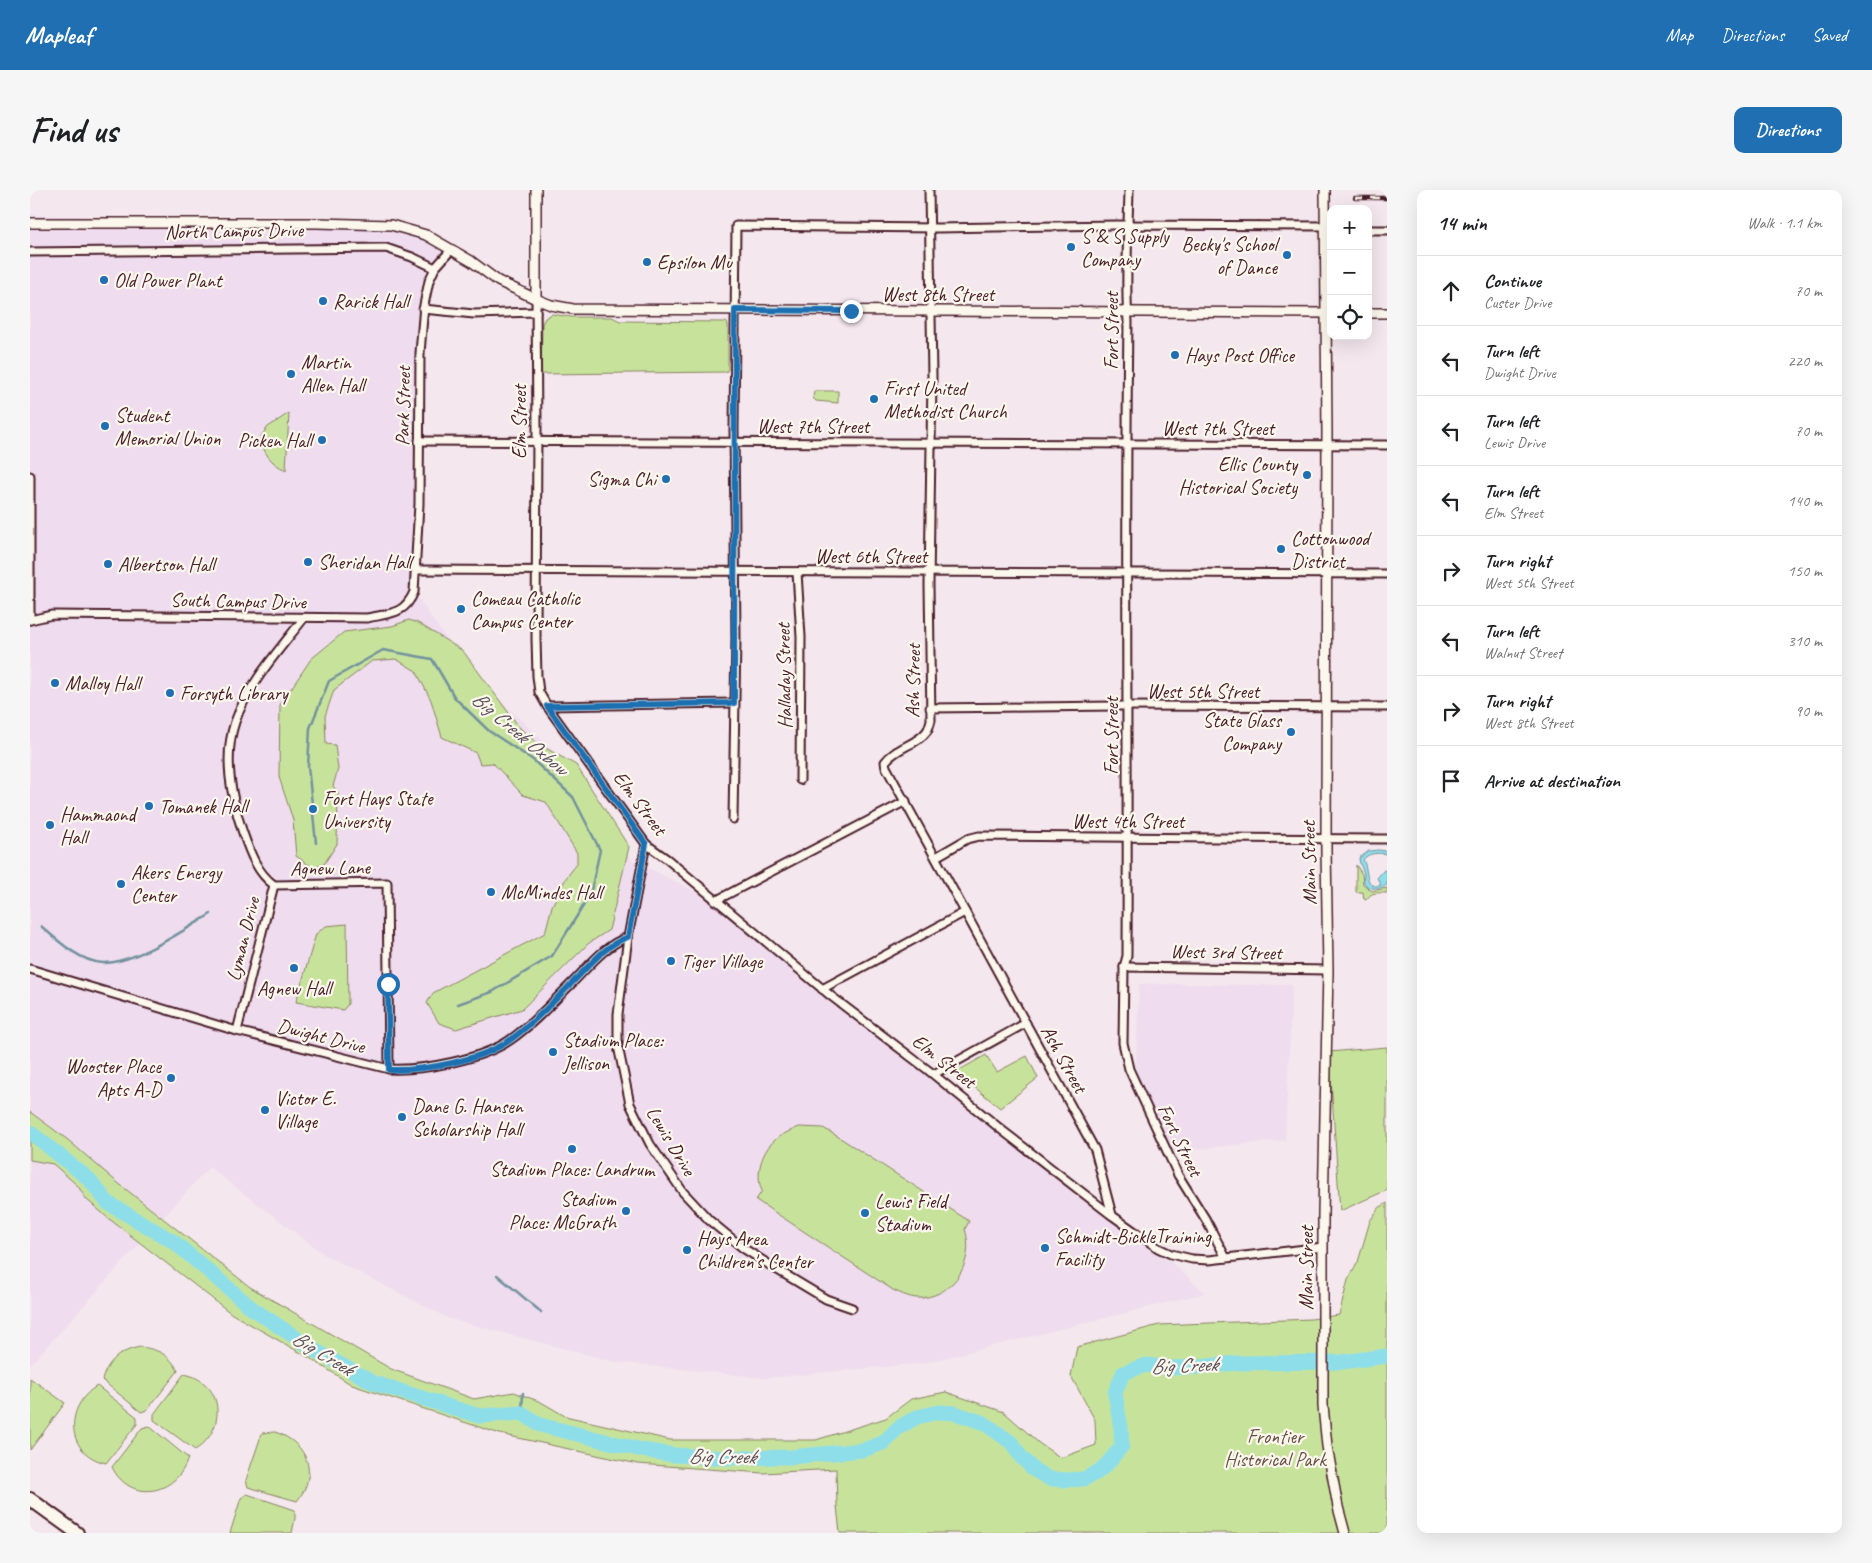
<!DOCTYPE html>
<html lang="en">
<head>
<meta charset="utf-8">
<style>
	body { margin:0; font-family:Caveat,sans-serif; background:#f6f6f6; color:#202124 }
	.controls { position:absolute; right:15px; top:15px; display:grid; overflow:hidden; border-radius:10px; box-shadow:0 5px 20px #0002 }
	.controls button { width:45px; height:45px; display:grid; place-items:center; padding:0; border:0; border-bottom:1px solid #e0e0e0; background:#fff; color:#202124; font:25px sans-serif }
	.stop { position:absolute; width:15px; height:15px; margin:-11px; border:4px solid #1f6fb2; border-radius:50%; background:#fff }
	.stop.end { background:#1f6fb2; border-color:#fff; box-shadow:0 1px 5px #0008 }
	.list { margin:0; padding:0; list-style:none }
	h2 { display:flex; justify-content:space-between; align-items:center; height:65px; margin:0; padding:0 20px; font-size:21px }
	h2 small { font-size:16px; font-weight:400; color:#757577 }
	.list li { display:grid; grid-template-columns:32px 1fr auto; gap:15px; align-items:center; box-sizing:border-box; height:70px; padding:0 20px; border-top:1px solid #e0e0e0 }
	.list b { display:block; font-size:19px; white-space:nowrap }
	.list p { margin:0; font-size:16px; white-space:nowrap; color:#757577 }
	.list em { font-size:16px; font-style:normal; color:#757577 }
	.icon { flex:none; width:28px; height:28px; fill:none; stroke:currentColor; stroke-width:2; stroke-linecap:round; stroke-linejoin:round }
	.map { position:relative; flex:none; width:1357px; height:1343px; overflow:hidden; border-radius:10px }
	header { display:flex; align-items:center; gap:30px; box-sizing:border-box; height:70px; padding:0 25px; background:#1f6fb2; color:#fff }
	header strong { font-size:24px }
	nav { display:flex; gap:28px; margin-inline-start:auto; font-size:18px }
	.intro { display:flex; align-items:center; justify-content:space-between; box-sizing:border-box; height:120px; padding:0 30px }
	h1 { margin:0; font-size:35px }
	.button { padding:12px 22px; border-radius:10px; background:#1f6fb2; color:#fff; font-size:18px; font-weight:700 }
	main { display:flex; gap:30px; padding:0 30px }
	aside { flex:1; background:#fff; border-radius:10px; box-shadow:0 5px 20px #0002 }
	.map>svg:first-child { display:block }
</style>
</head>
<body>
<header>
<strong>Mapleaf</strong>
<nav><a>Map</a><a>Directions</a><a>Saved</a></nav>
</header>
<div class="intro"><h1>Find us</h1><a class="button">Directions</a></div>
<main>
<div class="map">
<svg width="1357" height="1343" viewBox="0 0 1357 1343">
	<rect width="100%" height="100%" fill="#f4e7ed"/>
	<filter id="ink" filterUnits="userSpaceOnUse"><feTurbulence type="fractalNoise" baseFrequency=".02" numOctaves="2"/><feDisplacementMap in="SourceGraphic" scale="10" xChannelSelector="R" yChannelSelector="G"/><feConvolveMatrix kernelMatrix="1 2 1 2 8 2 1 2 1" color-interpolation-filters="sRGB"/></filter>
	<g filter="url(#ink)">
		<g fill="#efdcee">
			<path d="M 0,25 L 361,35 L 421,60 L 405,79 L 393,131 L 384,402 L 414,446 L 462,503 L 532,569 L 602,670 L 685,711 L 883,873 L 1011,974 L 1107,1042 L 1175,1103 L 894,1173 L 735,1188 L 586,1172 L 420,1129 L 295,1065 L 179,977 L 0,1175 Z"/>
			<path d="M 1109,794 L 1262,795 L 1255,950 L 1144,961 L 1109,891 L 1106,878 Z"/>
		</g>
		<g fill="#c7e39b" stroke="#888163">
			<path d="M 522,124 L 541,127 L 582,127 L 590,131 L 696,132 L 698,134 L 698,179 L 696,182 L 511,184 L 512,134 L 515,128 Z"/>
			<path d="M 784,201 L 808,201 L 808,213 L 786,211 L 783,208 Z"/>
			<path d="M 259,223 L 256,280 C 241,274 232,262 231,246 L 238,237 Z"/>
			<path d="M 379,430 L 388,433 L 433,461 L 490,538 L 508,554 L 546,575 L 599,657 L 579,740 L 559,753 L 492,819 L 426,839 L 409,833 L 397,813 L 403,803 L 515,743 L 522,716 L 536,688 L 547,674 L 547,663 L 516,612 L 493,605 L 463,573 L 450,574 L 446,563 L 412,547 L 401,510 L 386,481 L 366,469 L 342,471 L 304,500 L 295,526 L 296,554 L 305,555 L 308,579 L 303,596 L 308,603 L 307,654 L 294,674 L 283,678 L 266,666 L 263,630 L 249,587 L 250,515 L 281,469 L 314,442 L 362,436 Z"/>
			<path d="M 1326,675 L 1332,684 L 1333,694 L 1342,701 L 1357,698 L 1357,703 C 1347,703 1342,701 1336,710 L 1334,709 L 1333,702 L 1326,702 Z"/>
			<path d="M 317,734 L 318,814 L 313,820 L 266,812 L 286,744 L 296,736 Z"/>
			<path d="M 1357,857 L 1357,1000 L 1310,1021 L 1299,862 Z"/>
			<path d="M 956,865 L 967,882 L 997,866 L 1008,888 L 970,918 L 926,882 Z"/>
			<path d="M 0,922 L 38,950 L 88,993 L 220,1097 L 361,1179 L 444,1209 L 484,1202 L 511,1212 L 535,1226 L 640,1250 L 786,1250 L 856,1228 L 881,1209 L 916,1202 L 974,1222 L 1010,1254 L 1031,1268 L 1066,1255 L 1065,1230 L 1041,1186 L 1047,1157 L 1129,1135 L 1281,1129 L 1309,1125 L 1318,1090 L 1328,1072 L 1340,1031 L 1349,1018 L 1357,1013 L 1357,1343 L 810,1343 L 807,1316 L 806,1279 L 733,1283 L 608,1274 L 470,1244 L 322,1195 L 278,1167 L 202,1124 L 78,1028 L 56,1009 L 48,996 L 23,974 L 0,970 Z"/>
			<path d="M 769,937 L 793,938 L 807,946 L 939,1031 L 935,1039 C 945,1070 926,1104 892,1108 C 882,1109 872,1104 863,1100 L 726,1010 L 732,1001 C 725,985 731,962 745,950 C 751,944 761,941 769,937 Z"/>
			<path d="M 110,1157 C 128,1159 140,1165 148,1181 L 117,1220 L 111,1222 L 72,1190 C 78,1170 90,1161 110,1157 Z"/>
			<path d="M 154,1184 C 195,1192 197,1240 165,1260 L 124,1230 L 124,1224 Z"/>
			<path d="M 0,1188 L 35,1213 L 0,1260 Z"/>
			<path d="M 67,1196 L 107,1227 L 107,1234 L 76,1273 C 35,1264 34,1216 67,1196 Z"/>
			<path d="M 119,1236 L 158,1268 C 147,1305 100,1314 82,1277 L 112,1238 Z"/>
			<path d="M 245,1242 C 278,1253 289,1284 267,1311 L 218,1297 L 216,1290 L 232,1243 Z"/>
			<path d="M 217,1304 L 265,1320 L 265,1328 L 262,1343 L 200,1343 L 211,1308 Z"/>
		</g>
		<path fill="#8edeea" stroke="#73929e" d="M 1348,660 L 1357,661 L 1357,664 C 1349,663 1338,662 1333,670 C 1339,679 1334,701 1351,695 L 1347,688 L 1354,680 L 1357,681 L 1357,695 C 1351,699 1338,701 1334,692 C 1333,689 1334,688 1334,684 C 1333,678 1329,675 1329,668 L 1339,661 Z"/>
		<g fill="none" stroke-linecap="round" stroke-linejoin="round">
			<g stroke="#73929e" stroke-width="2.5">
				<path d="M 286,653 L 278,576 L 280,538 L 299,491 L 353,460 L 402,469 L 425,508 L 459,541 L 503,570 L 543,607 L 570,660 L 560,705 L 522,766 L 462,802 L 428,814"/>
				<path d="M 11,736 C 27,750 50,772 73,773 C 105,773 154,740 181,724"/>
				<path d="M 467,1085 L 511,1122"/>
				<path d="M 492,1223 L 493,1203"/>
			</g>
			<path stroke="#8edeea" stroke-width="15" d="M 0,942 L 59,989 L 78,1013 L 144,1052 L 223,1119 L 286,1161 L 344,1193 L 449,1226 L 492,1223 L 510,1235 L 612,1260 L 644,1265 L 697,1268 L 761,1267 L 833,1260 L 853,1253 L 868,1238 L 887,1227 L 909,1222 L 925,1223 L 954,1233 L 982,1253 L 991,1267 L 1004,1280 L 1020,1289 L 1037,1290 L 1054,1289 L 1068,1282 L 1077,1274 L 1092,1256 L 1091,1239 L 1085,1203 L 1093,1183 L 1116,1175 L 1140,1178 L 1169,1177 L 1207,1173 L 1312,1172 L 1357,1166"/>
			<g stroke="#4a1f2b" stroke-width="11">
				<g id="street">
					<path d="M 899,0 L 902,187 L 899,395 L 901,530 C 900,533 899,538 897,541 C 887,555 866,557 855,572 L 856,577 L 1065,960 L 1082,1025"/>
					<path d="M 1099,0 C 1098,44 1095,88 1098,132 C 1095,343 1098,555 1097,766 L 1094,777 L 1093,853 L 1099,879 L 1148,985 L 1176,1030 L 1196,1068"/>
					<path d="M 1338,40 L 1357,40"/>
					<path d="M 0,62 L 356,58 L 382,67 L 405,78"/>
					<path d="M 506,109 L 507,239 L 506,448 L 507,486 L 509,502 L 517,516 L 616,654 L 637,669 L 801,806 L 898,880 L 973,941 L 1080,1024 L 1128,1058 L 1141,1064 L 1162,1069 L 1179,1070 L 1293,1057"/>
					<path d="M 393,119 L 444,124 L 506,122"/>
					<path d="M 389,251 L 1357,255"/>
					<path d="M 0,286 L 0,430"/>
					<path d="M 386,380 L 1357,384"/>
					<path d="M 767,382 L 771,447 L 770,590"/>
					<path d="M 0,430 L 22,425 L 337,428 C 361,423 374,425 384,402 L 389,314 L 390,163 L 394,115 L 399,91 L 405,78 L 421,60"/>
					<path d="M 517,516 L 704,513"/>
					<path d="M 900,518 L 1085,516 L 1357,517"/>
					<path d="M 703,629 L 706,448 L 704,240 L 706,36 L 908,38 L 1086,35 L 1296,36 L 1301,38"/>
					<path d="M 616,654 L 598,747 L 588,824 L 588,856 L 600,914 L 620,954 L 653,1002 L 679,1030 L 713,1058 L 746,1079 L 796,1109 L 822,1118"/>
					<path d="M 906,667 L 937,649 L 949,646 C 1085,648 1221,648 1357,649"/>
					<path d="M 244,695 C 226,682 219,660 212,640 C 201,606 193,567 205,532 C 218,494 250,459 274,428"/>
					<path d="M 244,695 L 357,693 L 359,879"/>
					<path d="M 685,711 L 876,611"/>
					<path d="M 1094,777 L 1298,780"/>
					<path d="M 0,779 L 207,841 L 359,879 C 392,881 453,869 480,850 C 503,834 523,812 542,793 C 559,776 575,755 598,747"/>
					<path d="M 792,799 L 935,722"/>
					<path d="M 207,841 L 244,695"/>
					<path d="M 904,884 L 996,833"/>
				</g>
			</g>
			<g stroke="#4a1f2b" stroke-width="12">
				<g id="secondary">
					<path d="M 506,0 L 506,109"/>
					<path d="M 1295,0 L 1297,242 L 1296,660 L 1298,780 L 1293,1024 L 1293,1216 L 1297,1256 L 1308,1317 L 1315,1343"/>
					<path d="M 0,33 L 287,33 L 361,35 L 396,45 L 441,71 L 468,91 L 506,109 L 521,115 L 543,119 L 1301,123"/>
					<path d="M 1338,123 L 1357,123"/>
				</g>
			</g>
			<g stroke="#4a1f2b" stroke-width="16">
				<path id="highway" d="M 0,1309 L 47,1343"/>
			</g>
			<use href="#street" stroke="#fbf7ec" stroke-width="7"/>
			<use href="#secondary" stroke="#fbf7ec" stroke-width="9"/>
			<use href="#highway" stroke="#fbf7ec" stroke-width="12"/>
			<g stroke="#4a1f2b" stroke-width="4.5">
				<path id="rail" d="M 1325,8 L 1357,8"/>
			</g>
			<use href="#rail" stroke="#fbf7ec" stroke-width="2.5" stroke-dasharray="8" stroke-linecap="butt"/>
		</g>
	</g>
	<g fill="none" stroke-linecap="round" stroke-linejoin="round" filter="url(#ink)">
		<path stroke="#1f6fb2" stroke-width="6" d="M 358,794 L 359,880 C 393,881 453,870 480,850 C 503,834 523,812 542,793 C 559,776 575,755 598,747 L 616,654 L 517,516 L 704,513 L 705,120 L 821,121"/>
	</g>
	<g fill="#1f6fb2" stroke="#fbf7ec" stroke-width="2">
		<circle cx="1041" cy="57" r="5"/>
		<circle cx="1257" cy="65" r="5"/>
		<circle cx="617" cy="72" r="5"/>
		<circle cx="74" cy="90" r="5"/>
		<circle cx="293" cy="111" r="5"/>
		<circle cx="1145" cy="165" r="5"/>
		<circle cx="261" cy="184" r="5"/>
		<circle cx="844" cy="209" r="5"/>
		<circle cx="75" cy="236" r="5"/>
		<circle cx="292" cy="250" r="5"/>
		<circle cx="1277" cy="285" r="5"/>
		<circle cx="636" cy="289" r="5"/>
		<circle cx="1251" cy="359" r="5"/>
		<circle cx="278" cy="372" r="5"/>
		<circle cx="78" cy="374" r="5"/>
		<circle cx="431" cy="419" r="5"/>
		<circle cx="25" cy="493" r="5"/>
		<circle cx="140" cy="503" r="5"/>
		<circle cx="1261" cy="542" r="5"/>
		<circle cx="119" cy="616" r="5"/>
		<circle cx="283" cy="619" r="5"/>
		<circle cx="20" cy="635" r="5"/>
		<circle cx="91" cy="694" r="5"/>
		<circle cx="461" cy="702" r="5"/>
		<circle cx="641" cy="771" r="5"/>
		<circle cx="264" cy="778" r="5"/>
		<circle cx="523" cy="862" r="5"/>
		<circle cx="141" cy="888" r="5"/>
		<circle cx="235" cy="920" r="5"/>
		<circle cx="372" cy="927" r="5"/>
		<circle cx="542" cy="959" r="5"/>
		<circle cx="596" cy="1021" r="5"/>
		<circle cx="835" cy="1023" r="5"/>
		<circle cx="1015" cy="1058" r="5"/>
		<circle cx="657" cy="1060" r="5"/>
	</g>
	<g text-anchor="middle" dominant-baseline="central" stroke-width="4.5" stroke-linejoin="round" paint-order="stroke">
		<g font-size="20" fill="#4a1f2b" stroke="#fbf7ec">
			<text transform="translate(204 41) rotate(-1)">North Campus Drive</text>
			<text x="908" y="104">West 8th Street</text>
			<text transform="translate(1081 141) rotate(-90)">Fort Street</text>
			<text transform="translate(373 216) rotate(-89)">Park Street</text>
			<text transform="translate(489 232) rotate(-90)">Elm Street</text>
			<text x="783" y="236">West 7th Street</text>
			<text x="1188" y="238">West 7th Street</text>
			<text x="841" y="366">West 6th Street</text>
			<text transform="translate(208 411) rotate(1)">South Campus Drive</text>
			<text transform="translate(754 486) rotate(-91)">Halladay Street</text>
			<text transform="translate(883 491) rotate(-89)">Ash Street</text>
			<text x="1173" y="501">West 5th Street</text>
			<text transform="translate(1081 546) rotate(-90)">Fort Street</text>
			<text transform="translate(610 613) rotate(53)">Elm Street</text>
			<text x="1098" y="631">West 4th Street</text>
			<text transform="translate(1279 673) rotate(-91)">Main Street</text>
			<text transform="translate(300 678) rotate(-1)">Agnew Lane</text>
			<text transform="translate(213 749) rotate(-76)">Lyman Drive</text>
			<text transform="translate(1196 762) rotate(1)">West 3rd Street</text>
			<text transform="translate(291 846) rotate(14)">Dwight Drive</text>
			<text transform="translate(1034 869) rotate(61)">Ash Street</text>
			<text transform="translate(914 871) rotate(38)">Elm Street</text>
			<text transform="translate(1150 950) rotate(64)">Fort Street</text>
			<text transform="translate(641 951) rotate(59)">Lewis Drive</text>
			<text transform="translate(1276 1078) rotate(-90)">Main Street</text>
		</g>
		<g font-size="20" fill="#4a1f2b" stroke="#fbf7ec" text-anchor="start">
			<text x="1051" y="46">S &amp; S Supply<tspan x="1051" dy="23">Company</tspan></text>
			<text x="1247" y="54" text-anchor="end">Becky's School<tspan x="1247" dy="23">of Dance</tspan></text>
			<text x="627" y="72">Epsilon Mu</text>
			<text x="84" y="90">Old Power Plant</text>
			<text x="303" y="111">Rarick Hall</text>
			<text x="1155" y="165">Hays Post Office</text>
			<text x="271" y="172">Martin<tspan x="271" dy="23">Allen Hall</tspan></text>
			<text x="854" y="198">First United<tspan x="854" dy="23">Methodist Church</tspan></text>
			<text x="85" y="225">Student<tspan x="85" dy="23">Memorial Union</tspan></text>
			<text x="282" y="250" text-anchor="end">Picken Hall</text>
			<text x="1267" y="274" text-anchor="end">Ellis County<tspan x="1267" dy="23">Historical Society</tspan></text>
			<text x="626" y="289" text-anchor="end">Sigma Chi</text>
			<text x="1261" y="348">Cottonwood<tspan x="1261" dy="23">District</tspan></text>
			<text x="288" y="372">Sheridan Hall</text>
			<text x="88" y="374">Albertson Hall</text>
			<text x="441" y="408">Comeau Catholic<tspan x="441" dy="23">Campus Center</tspan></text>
			<text x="35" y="493">Malloy Hall</text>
			<text x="150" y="503">Forsyth Library</text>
			<text x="1251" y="530" text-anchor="end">State Glass<tspan x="1251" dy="23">Company</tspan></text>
			<text x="293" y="608">Fort Hays State<tspan x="293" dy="23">University</tspan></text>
			<text x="129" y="616">Tomanek Hall</text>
			<text x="30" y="624">Hammaond<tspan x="30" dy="23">Hall</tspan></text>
			<text x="101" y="682">Akers Energy<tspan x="101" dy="23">Center</tspan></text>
			<text x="471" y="702">McMindes Hall</text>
			<text x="651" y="771">Tiger Village</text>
			<text x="264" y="798" text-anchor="middle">Agnew Hall</text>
			<text x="533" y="850">Stadium Place:<tspan x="533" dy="23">Jellison</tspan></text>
			<text x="131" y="876" text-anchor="end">Wooster Place<tspan x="131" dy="23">Apts A-D</tspan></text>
			<text x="245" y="908">Victor E.<tspan x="245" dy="23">Village</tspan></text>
			<text x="382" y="916">Dane G. Hansen<tspan x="382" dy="23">Scholarship Hall</tspan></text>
			<text x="542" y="979" text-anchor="middle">Stadium Place: Landrum</text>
			<text x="586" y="1009" text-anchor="end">Stadium<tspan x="586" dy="23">Place: McGrath</tspan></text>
			<text x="845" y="1011">Lewis Field<tspan x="845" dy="23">Stadium</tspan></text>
			<text x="1025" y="1046">Schmidt-BickleTraining<tspan x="1025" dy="23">Facility</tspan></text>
			<text x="667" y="1048">Hays Area<tspan x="667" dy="23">Children's Center</tspan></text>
		</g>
		<g font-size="20" fill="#695047" stroke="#fbf7ec">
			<text x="1245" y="1246">Frontier<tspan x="1245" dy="23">Historical Park</tspan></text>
		</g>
		<g font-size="21" font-style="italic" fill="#5b4f5b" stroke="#fbf7ec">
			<text transform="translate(490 543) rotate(40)">Big Creek Oxbow</text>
			<text transform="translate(293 1163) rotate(31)">Big Creek</text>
			<text transform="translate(1154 1175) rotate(-2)">Big Creek</text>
			<text transform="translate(692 1266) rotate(1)">Big Creek</text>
		</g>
	</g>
</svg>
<div class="controls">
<button>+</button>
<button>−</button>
<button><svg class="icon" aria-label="locate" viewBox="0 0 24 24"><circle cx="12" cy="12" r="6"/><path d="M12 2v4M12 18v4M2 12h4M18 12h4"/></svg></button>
</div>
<div class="stop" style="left:358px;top:794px"></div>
<div class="stop end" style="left:821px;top:121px"></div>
</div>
<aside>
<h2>14 min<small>Walk · 1.1 km</small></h2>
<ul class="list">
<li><svg class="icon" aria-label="ahead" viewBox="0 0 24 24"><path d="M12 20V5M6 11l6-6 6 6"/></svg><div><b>Continue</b><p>Custer Drive</p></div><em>70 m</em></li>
<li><svg class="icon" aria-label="left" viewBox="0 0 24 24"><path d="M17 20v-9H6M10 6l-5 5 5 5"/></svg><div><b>Turn left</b><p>Dwight Drive</p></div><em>220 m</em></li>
<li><svg class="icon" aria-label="left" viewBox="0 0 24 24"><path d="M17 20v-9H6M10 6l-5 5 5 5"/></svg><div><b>Turn left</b><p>Lewis Drive</p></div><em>70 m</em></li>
<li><svg class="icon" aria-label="left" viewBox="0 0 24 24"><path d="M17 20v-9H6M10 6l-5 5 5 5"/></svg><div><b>Turn left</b><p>Elm Street</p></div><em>140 m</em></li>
<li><svg class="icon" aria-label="right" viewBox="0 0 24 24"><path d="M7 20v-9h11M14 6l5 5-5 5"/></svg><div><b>Turn right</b><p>West 5th Street</p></div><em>150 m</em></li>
<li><svg class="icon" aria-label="left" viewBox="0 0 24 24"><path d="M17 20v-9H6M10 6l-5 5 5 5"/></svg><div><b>Turn left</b><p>Walnut Street</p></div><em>310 m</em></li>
<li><svg class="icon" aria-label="right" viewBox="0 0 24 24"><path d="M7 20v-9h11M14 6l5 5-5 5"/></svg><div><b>Turn right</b><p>West 8th Street</p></div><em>90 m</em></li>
<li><svg class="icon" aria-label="arrive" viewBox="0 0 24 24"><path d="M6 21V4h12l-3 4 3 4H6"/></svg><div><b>Arrive at destination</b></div></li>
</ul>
</aside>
</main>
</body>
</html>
